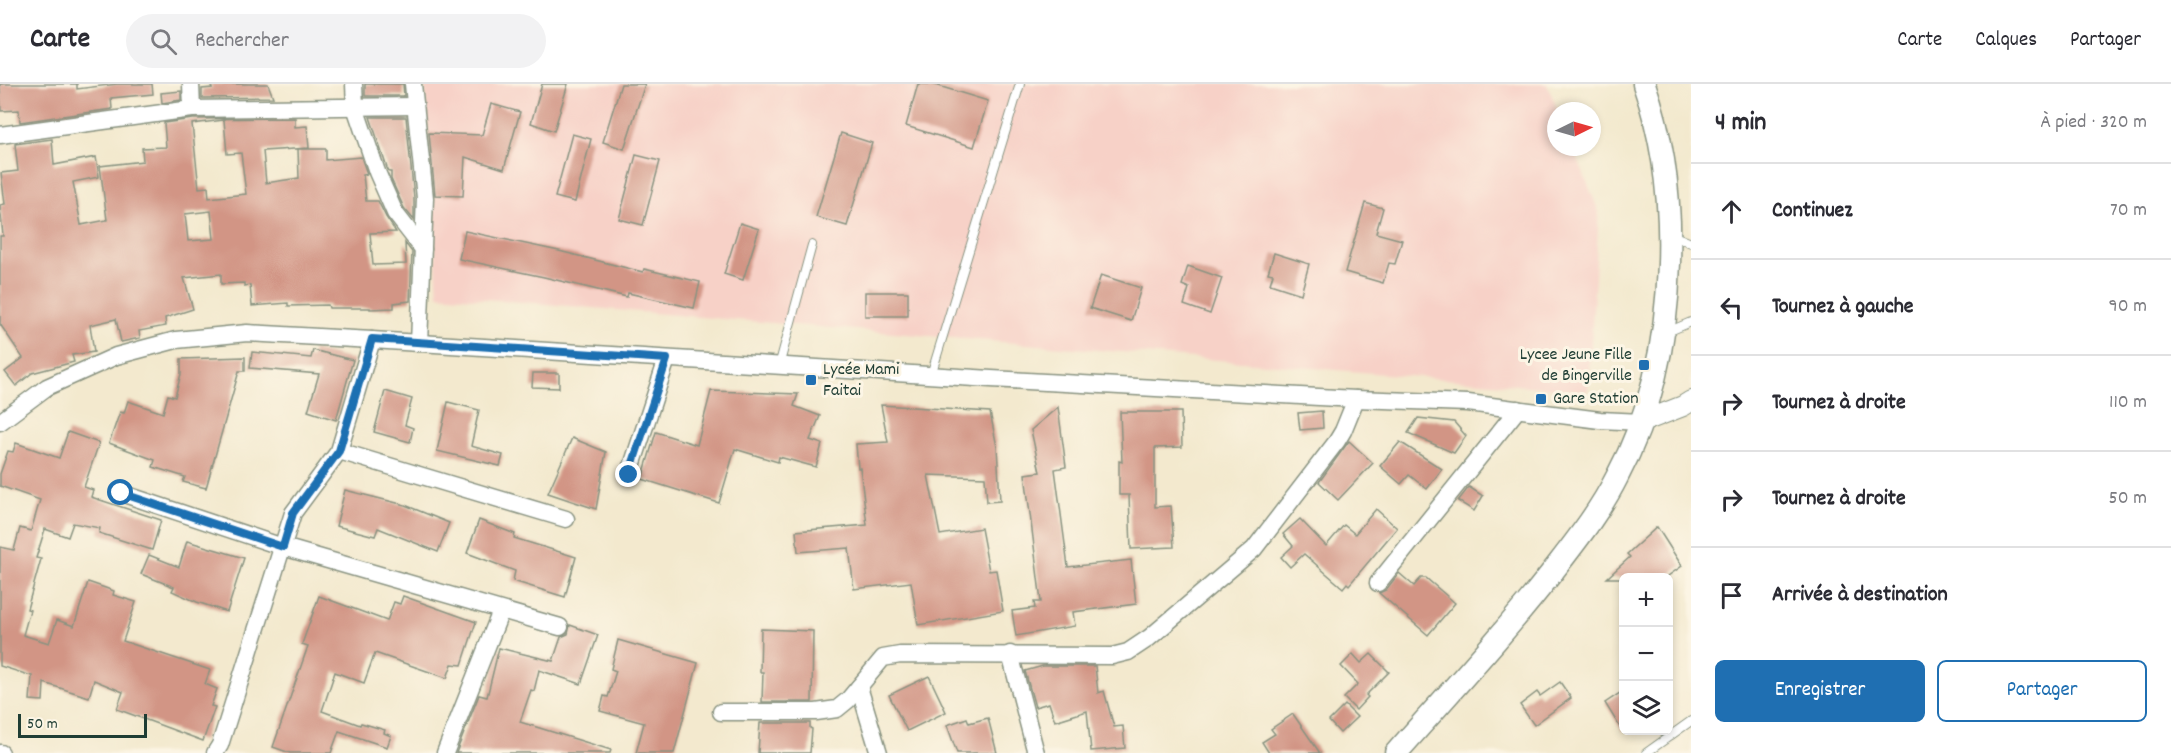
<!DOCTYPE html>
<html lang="fr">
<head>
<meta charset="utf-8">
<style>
	body { margin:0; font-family:Dekko,sans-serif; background:#f2f2f3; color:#2b2b33 }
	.controls { position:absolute; right:18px; bottom:18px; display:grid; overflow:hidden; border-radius:9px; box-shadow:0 3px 9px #0003 }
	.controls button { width:54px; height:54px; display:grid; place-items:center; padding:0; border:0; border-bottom:2px solid #e1e1e2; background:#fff; color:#2b2b33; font:30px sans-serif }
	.compass { position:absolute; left:1547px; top:18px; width:54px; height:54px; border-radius:50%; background:#fff; box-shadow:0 3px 9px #0003; rotate:85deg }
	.scale { position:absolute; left:18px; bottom:15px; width:129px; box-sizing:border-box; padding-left:6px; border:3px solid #1f3d34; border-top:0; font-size:16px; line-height:21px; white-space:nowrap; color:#1f3d34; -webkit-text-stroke:4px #fcf5e5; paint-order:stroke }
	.stop { position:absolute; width:18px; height:18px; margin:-14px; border:4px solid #1f6fb2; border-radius:50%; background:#fff }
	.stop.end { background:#1f6fb2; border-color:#fff; box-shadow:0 2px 6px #0008 }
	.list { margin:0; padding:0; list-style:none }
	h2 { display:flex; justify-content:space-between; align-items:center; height:78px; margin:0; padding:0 24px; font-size:26px }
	h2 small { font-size:20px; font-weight:400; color:#7c7c81 }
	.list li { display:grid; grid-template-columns:39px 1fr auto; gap:18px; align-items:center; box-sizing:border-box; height:96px; padding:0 24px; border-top:2px solid #e1e1e2 }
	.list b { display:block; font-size:22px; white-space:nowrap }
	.list em { font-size:20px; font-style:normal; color:#7c7c81 }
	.actions { display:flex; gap:12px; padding:18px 24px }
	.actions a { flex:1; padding:14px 0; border:2px solid #1f6fb2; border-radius:9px; text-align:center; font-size:21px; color:#1f6fb2 }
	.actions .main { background:#1f6fb2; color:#fff }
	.icon { flex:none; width:33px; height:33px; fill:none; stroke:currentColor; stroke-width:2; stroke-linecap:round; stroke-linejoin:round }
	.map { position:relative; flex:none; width:1691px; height:669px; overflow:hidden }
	header { display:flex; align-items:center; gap:36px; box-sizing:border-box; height:84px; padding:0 30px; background:#fff; border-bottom:2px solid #e1e1e2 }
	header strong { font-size:28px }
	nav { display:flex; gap:33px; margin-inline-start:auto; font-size:21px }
	.search { width:420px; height:54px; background:#f2f2f3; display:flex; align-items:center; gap:15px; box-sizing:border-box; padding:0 21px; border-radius:33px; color:#7c7c81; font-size:22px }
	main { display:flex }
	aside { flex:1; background:#fff }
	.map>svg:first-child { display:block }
</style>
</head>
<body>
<header>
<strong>Carte</strong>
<div class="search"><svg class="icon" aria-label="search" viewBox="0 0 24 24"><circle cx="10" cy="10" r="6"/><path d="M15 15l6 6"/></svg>Rechercher</div>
<nav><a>Carte</a><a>Calques</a><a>Partager</a></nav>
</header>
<main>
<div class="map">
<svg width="1691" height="669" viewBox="0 0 1691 669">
	<rect width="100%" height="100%" fill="#fcf5e5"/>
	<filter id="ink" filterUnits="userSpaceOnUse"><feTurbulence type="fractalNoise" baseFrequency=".0167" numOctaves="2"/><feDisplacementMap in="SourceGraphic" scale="12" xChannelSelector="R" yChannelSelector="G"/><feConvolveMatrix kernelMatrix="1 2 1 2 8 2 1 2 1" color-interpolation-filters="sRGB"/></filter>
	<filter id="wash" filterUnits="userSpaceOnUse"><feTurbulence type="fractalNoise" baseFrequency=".008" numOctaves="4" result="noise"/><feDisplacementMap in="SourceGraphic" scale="24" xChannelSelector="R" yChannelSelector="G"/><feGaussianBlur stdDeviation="1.35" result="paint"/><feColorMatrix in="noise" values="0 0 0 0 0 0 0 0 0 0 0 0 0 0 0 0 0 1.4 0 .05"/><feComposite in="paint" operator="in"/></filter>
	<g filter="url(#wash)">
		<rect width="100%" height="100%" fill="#f3e9ce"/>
		<path fill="#f7d1c7" d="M 425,0 L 1547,0 L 1558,27 L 1556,27 L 1556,63 L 1573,63 L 1599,128 L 1588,307 L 438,211 Z"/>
		<g id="blocks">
			<g fill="#d29585" fill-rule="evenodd">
				<path d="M 0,0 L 77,0 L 77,5 L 117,0 L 152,0 L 153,10 L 111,14 L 112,25 L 20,38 L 19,26 L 1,27 Z"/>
				<path d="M 210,0 L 268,0 L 273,13 L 202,14 L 202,5 L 212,4 Z"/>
				<path d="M 365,0 L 403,0 L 404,12 L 365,12 Z"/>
				<path d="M 542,0 L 568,0 L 554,47 L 531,39 Z"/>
				<path d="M 621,0 L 645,0 L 624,65 L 603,58 Z"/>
				<path d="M 918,0 L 932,0 L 988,17 L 974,63 L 906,42 Z"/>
				<path d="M 181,7 L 181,16 L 162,19 L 161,9 Z"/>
				<path d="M 491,20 L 520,28 L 504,85 L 465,73 L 463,112 L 435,111 L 429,49 L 482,51 Z"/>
				<path d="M 370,33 L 406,33 L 414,114 L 414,136 L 404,124 L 391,95 L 391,88 L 389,88 L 387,84 Z"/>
				<path d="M 295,34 L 295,43 L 307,42 L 309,64 L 263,67 L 266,99 L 299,94 L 298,65 L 326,65 L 326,76 L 361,73 L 367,90 L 363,91 L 366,117 L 378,117 L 386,133 L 396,148 L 370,149 L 373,181 L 406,180 L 405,159 L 412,168 L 410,217 L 394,219 L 394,224 L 370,225 L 370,224 L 329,224 L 328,221 L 288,222 L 288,219 L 252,222 L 250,201 L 244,202 L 244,199 L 221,200 L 221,190 L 184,194 L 193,225 L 165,234 L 166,242 L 139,247 L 140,254 L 121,258 L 116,235 L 90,241 L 94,268 L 72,271 L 74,278 L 32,289 L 16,302 L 5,288 L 23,274 L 0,240 L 0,152 L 3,152 L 0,121 L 5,120 L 1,89 L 18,87 L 15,60 L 52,55 L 54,81 L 96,73 L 99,93 L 73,98 L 81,141 L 107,136 L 100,82 L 143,77 L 142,64 L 166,63 L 164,39 L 193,35 ZM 224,36 L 227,70 L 241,69 L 246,110 L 209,114 L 208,103 L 199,104 L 192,40 ZM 211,127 L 214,155 L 188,157 L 185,130 Z"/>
				<path d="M 841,49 L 872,59 L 847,142 L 816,133 Z"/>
				<path d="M 572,50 L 591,55 L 575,118 L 555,113 Z"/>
				<path d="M 636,71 L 660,77 L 643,141 L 619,135 Z"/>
				<path d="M 1365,119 L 1383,124 L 1376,149 L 1402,156 L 1395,180 L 1389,179 L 1383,199 L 1345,188 Z"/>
				<path d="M 740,139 L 759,145 L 743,196 L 724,190 Z"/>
				<path d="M 465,147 L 559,167 L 643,188 L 644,185 L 700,198 L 694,224 L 628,209 L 627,213 L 544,193 L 459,175 Z"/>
				<path d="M 1274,169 L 1309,180 L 1301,210 L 1270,200 L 1273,190 L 1268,189 Z"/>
				<path d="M 1188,182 L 1222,194 L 1210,230 L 1184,221 L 1189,204 L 1182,201 Z"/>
				<path d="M 1101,191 L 1141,204 L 1131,237 L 1090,224 Z"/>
				<rect x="865" y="208" width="43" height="24"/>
				<path d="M 313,266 L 353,276 L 336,336 L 308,327 L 319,290 L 250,284 L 252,268 L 311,274 Z"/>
				<path d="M 245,273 L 245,287 L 239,287 L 206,404 L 183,398 L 185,393 L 153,383 L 155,376 L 109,359 L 120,328 L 124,329 L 128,317 L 163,329 L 168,311 L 175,313 L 181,290 L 181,275 Z"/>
				<path d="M 533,289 L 559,289 L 559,304 L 532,303 Z"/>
				<path d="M 385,307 L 412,315 L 405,341 L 413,344 L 410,358 L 374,348 Z"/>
				<path d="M 711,307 L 798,310 L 794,322 L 820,332 L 810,356 L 822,360 L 816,383 L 779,373 L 778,378 L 735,365 L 719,419 L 642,395 L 656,348 L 697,361 Z"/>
				<path d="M 448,318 L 479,326 L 471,362 L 503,371 L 500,382 L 437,367 Z"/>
				<path d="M 881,321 L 990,328 L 997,363 L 1000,417 L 987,418 L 985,393 L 928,391 L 940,451 L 981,444 L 989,487 L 996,486 L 1003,527 L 918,541 L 911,498 L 854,505 L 849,464 L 798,468 L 796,447 L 867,441 L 860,384 L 858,384 L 856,360 L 888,358 Z"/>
				<path d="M 1058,323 L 1066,383 L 1055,385 L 1068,483 L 1131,476 L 1136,520 L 1073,528 L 1075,542 L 1016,552 L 1012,527 L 1035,524 L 1034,518 L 1041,518 L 1025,390 L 1040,388 L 1031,346 Z"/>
				<path d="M 1322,327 L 1323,344 L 1300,346 L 1298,329 Z"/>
				<path d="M 1120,328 L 1181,328 L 1182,363 L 1155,364 L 1155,423 L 1171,422 L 1174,463 L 1131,465 L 1129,411 L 1119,411 L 1119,377 L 1122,378 Z"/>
				<path d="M 1418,334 L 1454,338 L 1466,352 L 1454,369 L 1408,349 Z"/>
				<path d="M 68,348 L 99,359 L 84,403 L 93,406 L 91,413 L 161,436 L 152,466 L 99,449 L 100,444 L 73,439 L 68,453 L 45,445 L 36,474 L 41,475 L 27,525 L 30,526 L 23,551 L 49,559 L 57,536 L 74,542 L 88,498 L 114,507 L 113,511 L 136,518 L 123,557 L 210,586 L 205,600 L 217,605 L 211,622 L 215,623 L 203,657 L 117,625 L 123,608 L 94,596 L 89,613 L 44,599 L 43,617 L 30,616 L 32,592 L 0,582 L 0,463 L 14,466 L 20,444 L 31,447 L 40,416 L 0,402 L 0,390 L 8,367 L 13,368 L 16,359 L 59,374 Z"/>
				<path d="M 572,354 L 606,368 L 596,425 L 548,409 Z"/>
				<path d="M 1349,357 L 1373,379 L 1338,416 L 1319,398 Z"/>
				<path d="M 1400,358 L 1442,385 L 1427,405 L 1409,391 L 1401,400 L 1380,382 Z"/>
				<path d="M 1469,403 L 1483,412 L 1474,427 L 1458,417 Z"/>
				<path d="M 345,406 L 405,421 L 449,439 L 438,468 L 378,444 L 375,452 L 336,442 Z"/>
				<path d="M 1376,425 L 1397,444 L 1349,501 L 1347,499 L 1343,504 L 1304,470 L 1290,483 L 1281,473 L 1293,462 L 1283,450 L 1300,435 L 1326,462 L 1344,441 L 1355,450 Z"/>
				<path d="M 479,436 L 515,450 L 514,454 L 576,473 L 565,513 L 513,497 L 515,487 L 467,469 Z"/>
				<path d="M 1657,443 L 1682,482 L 1665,494 L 1607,494 L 1630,473 L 1627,470 Z"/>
				<path d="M 187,457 L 244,474 L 227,528 L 197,518 L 172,507 L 174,503 L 141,490 L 149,471 L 179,483 Z"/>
				<path d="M 1399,489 L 1414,502 L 1421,494 L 1426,494 L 1455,519 L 1428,551 L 1379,509 L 1386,506 Z"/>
				<path d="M 319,512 L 387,537 L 394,518 L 400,520 L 403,512 L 476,538 L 462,581 L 452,580 L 447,594 L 375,569 L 364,599 L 335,588 L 322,627 L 360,641 L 361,639 L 385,646 L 384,649 L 391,652 L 387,663 L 339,647 L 331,669 L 290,669 L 273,663 L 308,562 L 302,560 Z"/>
				<path d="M 570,541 L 598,551 L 581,600 L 539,586 L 534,607 L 531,606 L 520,638 L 611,666 L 610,669 L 456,669 L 479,611 L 487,613 L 499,564 L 553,577 L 561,553 L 568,550 Z"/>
				<path d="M 761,545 L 813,547 L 812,618 L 762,618 L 763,588 L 760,588 Z"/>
				<path d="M 618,556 L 698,579 L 674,669 L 636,669 L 644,639 L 600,627 L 604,612 L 608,613 L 616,587 L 611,585 Z"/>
				<path d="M 1353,570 L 1361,579 L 1371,570 L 1389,588 L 1366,611 L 1368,613 L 1356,626 L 1344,614 L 1358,600 L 1341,582 Z"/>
				<path d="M 1043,582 L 1095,582 L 1098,609 L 1104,607 L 1114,643 L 1123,642 L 1125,664 L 1091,667 L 1087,627 L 1055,637 L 1049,619 L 1035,623 L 1025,587 Z"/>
				<path d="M 929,592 L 946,628 L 907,647 L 889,611 Z"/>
				<path d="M 1560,598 L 1571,614 L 1534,641 L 1520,621 L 1537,608 L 1540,612 Z"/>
				<path d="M 1623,607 L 1623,648 L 1605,619 Z"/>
				<path d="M 1345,621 L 1357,633 L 1340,649 L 1329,637 Z"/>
				<path d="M 1293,630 L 1320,669 L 1269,669 L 1262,658 L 1275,650 L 1271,645 Z"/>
				<path d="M 967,634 L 969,639 L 988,634 L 997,669 L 957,669 L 947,641 Z"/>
				<path d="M 760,639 L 810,639 L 810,644 L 812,645 L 810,669 L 758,669 Z"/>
			</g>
		</g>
	</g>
	<g filter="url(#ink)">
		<use href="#blocks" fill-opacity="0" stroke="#899381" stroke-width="1.5"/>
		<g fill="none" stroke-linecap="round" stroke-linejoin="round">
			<g stroke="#899381" stroke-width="10">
				<g id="service">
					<path d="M 1672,151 L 1691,159"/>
					<path d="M 1665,249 L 1691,238"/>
					<path d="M 779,282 L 812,161"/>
					<path d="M 931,291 L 1020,0"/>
					<path d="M 1646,669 L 1691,637"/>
				</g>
			</g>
			<g stroke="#899381" stroke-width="19">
				<g id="minor">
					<path d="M 191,0 L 192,25"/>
					<path d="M 354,0 L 355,23 L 377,88 L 395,129 L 423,165"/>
					<path d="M 413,0 L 425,114 L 419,259"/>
					<path d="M 0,51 L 192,25 L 414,22"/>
					<path d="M 0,338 L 47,303 L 116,272 L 176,256 L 247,249 L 372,256 L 991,295 L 1356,315 L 1468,319 L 1600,336 L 1642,338"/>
					<path d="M 339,367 L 566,435"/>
					<path d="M 629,391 L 667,275"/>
					<path d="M 121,409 L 283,463 L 560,543"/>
					<path d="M 1378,499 L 1518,325"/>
					<path d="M 1010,570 L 1036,669"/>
					<path d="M 859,603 L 879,669"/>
					<path d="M 721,628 L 816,628 L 837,625 L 848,616 L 883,574 L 900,571 L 1112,572 L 1128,568 L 1149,554 L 1254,465 L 1337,357 L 1343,347 L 1356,315"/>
					<path d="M 0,669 L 1,669"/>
					<path d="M 215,669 L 220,661 L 293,429 L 339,367 L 372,256"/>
					<path d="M 445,669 L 501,527"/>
				</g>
			</g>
			<g stroke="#899381" stroke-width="22">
				<path id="tertiary" d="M 1642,338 L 1683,322 L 1691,317"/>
			</g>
			<g stroke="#899381" stroke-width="25">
				<path id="secondary" d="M 1396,669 C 1449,609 1504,550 1553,487 C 1576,457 1600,427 1617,393 C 1652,328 1667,252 1669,179 C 1671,118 1664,57 1644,0"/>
			</g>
			<use href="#service" stroke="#fff" stroke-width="8"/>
			<use href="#minor" stroke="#fff" stroke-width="16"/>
			<use href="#tertiary" stroke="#fff" stroke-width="20"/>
			<use href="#secondary" stroke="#fff" stroke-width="22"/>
		</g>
	</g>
	<g fill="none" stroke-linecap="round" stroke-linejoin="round" filter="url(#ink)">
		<path stroke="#1f6fb2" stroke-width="8" d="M 121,409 L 283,463 L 293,429 L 339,367 L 372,255 L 667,275 L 629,391"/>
	</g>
	<g fill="#1f6fb2" stroke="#fcf5e5" stroke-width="2">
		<rect x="1638" y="275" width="12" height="12" rx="3"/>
		<rect x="805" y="290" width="12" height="12" rx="3"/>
		<rect x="1535" y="309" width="12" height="12" rx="3"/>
	</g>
	<g text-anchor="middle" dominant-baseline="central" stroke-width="6" stroke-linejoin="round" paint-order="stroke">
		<g font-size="18" fill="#1f3d34" stroke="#fcf5e5" text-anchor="start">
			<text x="1632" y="271" text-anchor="end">Lycee Jeune Fille<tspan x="1632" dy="21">de Bingerville</tspan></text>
			<text x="823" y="286">Lycée Mami<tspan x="823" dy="21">Faitai</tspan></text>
			<text x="1553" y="315">Gare Station</text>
		</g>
	</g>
</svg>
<div class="controls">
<button>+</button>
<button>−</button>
<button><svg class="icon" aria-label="layers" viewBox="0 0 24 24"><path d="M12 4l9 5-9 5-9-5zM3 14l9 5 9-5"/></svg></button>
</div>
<svg class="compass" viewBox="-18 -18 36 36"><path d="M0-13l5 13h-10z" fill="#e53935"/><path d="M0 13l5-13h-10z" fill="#7c7c81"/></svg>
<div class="scale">50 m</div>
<div class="stop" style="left:121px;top:409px"></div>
<div class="stop end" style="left:629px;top:391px"></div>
</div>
<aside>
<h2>4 min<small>À pied · 320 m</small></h2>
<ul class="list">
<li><svg class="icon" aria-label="ahead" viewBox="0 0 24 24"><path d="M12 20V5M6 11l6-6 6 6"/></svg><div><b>Continuez</b></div><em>70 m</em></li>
<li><svg class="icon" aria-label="left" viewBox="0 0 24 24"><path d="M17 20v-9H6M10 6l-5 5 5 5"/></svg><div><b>Tournez à gauche</b></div><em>90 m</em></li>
<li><svg class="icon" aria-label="right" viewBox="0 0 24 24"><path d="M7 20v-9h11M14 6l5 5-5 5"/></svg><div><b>Tournez à droite</b></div><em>110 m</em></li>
<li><svg class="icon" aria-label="right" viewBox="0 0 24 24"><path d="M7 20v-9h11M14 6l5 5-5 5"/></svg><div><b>Tournez à droite</b></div><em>50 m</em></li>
<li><svg class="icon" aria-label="arrive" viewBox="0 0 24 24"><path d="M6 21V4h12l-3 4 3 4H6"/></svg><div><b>Arrivée à destination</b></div></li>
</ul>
<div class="actions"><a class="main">Enregistrer</a><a>Partager</a></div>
</aside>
</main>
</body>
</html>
